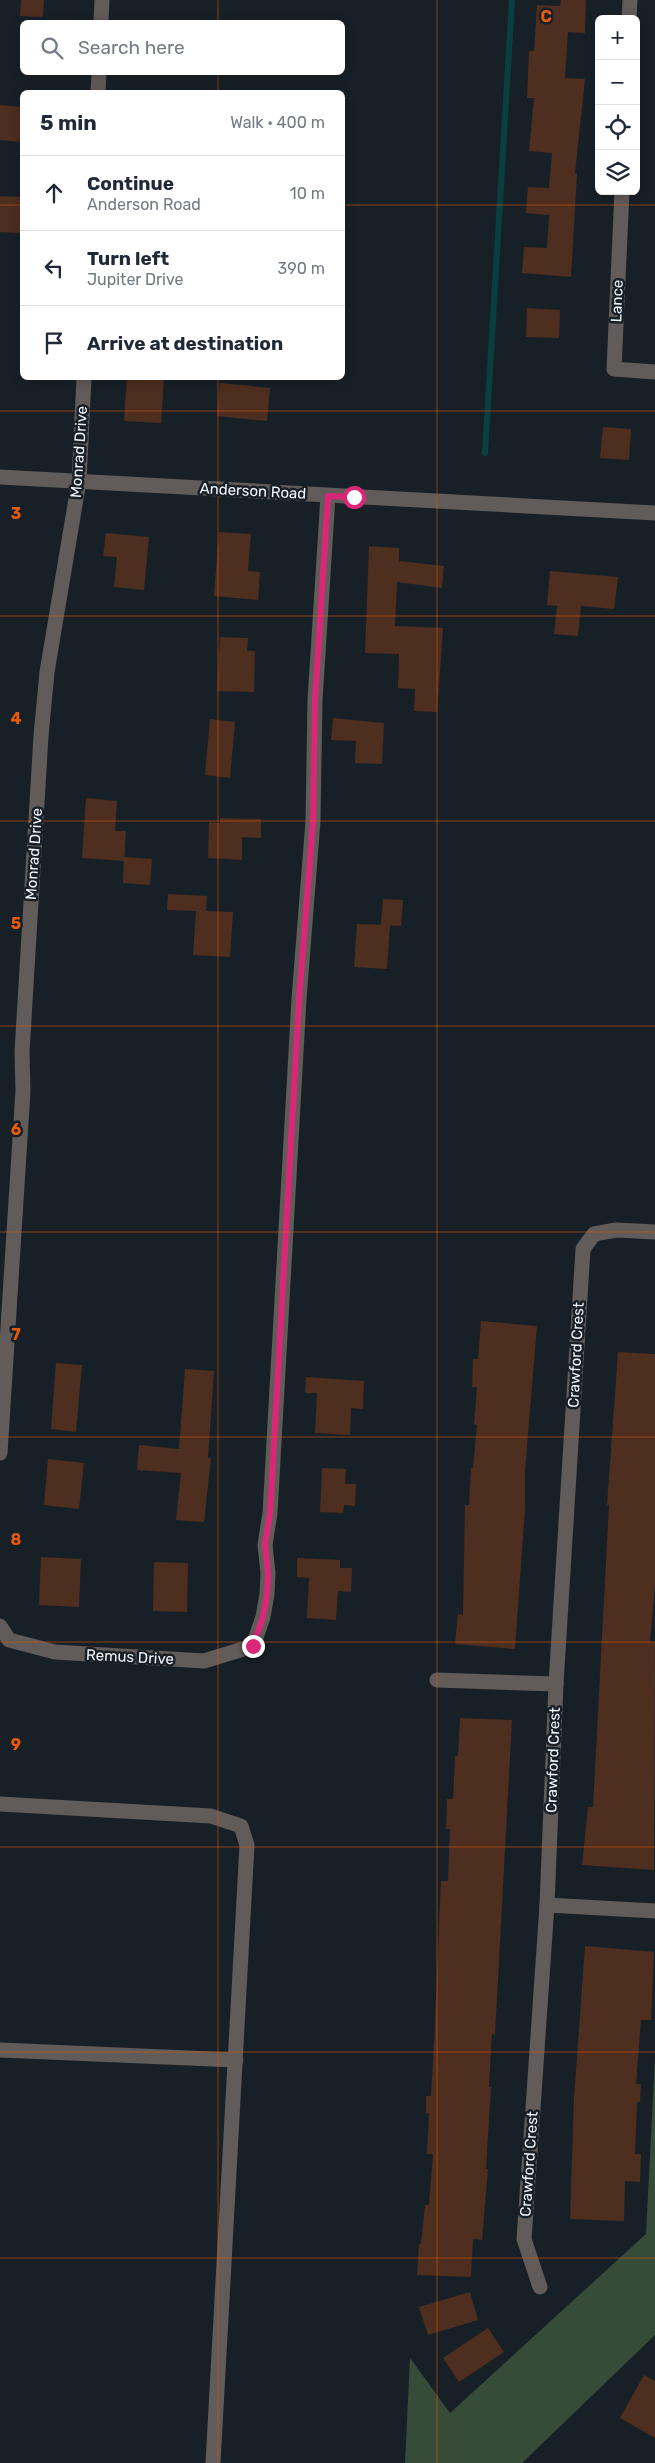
<!DOCTYPE html>
<html lang="en">
<head>
<meta charset="utf-8">
<style>
	body { margin:0; font-family:Rubik,sans-serif; background:#f6f6f7; color:#1f2937 }
	.controls { position:absolute; right:15px; top:15px; display:grid; overflow:hidden; border-radius:8px; box-shadow:0 2px 12px #0003 }
	.controls button { width:45px; height:45px; display:grid; place-items:center; padding:0; border:0; border-bottom:1px solid #e0e1e3; background:#fff; color:#1f2937; font:25px sans-serif }
	.stop { position:absolute; width:15px; height:15px; margin:-11px; border:4px solid #db2777; border-radius:50%; background:#fff }
	.stop.end { background:#db2777; border-color:#fff; box-shadow:0 1px 5px #0008 }
	.list { margin:0; padding:0; list-style:none }
	h2 { display:flex; justify-content:space-between; align-items:center; height:65px; margin:0; padding:0 20px; font-size:21px }
	h2 small { font-size:16px; font-weight:400; color:#747a83 }
	.list li { display:grid; grid-template-columns:32px 1fr auto; gap:15px; align-items:center; box-sizing:border-box; height:75px; padding:0 20px; border-top:1px solid #e0e1e3 }
	.list b { display:block; font-size:19px; white-space:nowrap }
	.list p { margin:0; font-size:16px; white-space:nowrap; color:#747a83 }
	.list em { font-size:16px; font-style:normal; color:#747a83 }
	.icon { flex:none; width:28px; height:28px; fill:none; stroke:currentColor; stroke-width:2; stroke-linecap:round; stroke-linejoin:round }
	.map { position:relative; flex:none; width:655px; height:2463px; overflow:hidden }
	.search { position:absolute; background:#fff; box-shadow:0 2px 12px #0003; left:20px; top:20px; width:325px; height:55px; display:flex; align-items:center; gap:12px; box-sizing:border-box; padding:0 18px; border-radius:8px; color:#747a83; font-size:19px }
	.panel { position:absolute; background:#fff; box-shadow:0 2px 12px #0003; left:20px; top:90px; width:325px; height:290px; border-radius:8px }
	.map>svg:first-child { display:block }
</style>
</head>
<body>
<div class="map">
<svg width="655" height="2463" viewBox="0 0 655 2463">
	<rect width="100%" height="100%" fill="#182027"/>
	<path fill="#364c38" d="M 655,2057 L 655,2335 L 522,2463 L 405,2463 L 410,2358 L 450,2413 L 646,2234 Z"/>
	<g fill="none" stroke-linecap="round" stroke-linejoin="round">
		<path stroke="#0a3f41" stroke-width="6" d="M 485,453 L 512,0"/>
	</g>
	<g fill="#4d2e1f">
		<path d="M 21,0 L 44,0 L 43,17 L 20,16 Z"/>
		<path d="M 561,0 L 586,0 L 585,33 L 568,32 L 565,78 L 585,79 L 575,173 L 577,174 L 571,277 L 522,273 L 524,247 L 547,248 L 549,215 L 526,213 L 528,187 L 549,188 L 552,153 L 529,151 L 534,98 L 527,98 L 529,51 L 534,51 L 537,5 L 560,6 Z"/>
		<path d="M 0,105 L 22,107 L 22,142 L 0,140 Z"/>
		<path d="M 0,196 L 22,197 L 22,233 L 0,232 Z"/>
		<path d="M 527,308 L 560,310 L 559,338 L 526,337 Z"/>
		<path d="M 127,378 L 164,378 L 161,423 L 124,421 Z"/>
		<path d="M 220,383 L 270,388 L 267,421 L 217,416 Z"/>
		<path d="M 603,427 L 631,429 L 629,460 L 600,458 Z"/>
		<path d="M 219,532 L 251,534 L 248,571 L 260,572 L 258,600 L 214,596 Z"/>
		<path d="M 106,533 L 149,537 L 144,590 L 114,587 L 117,557 L 103,556 Z"/>
		<path d="M 369,546 L 399,548 L 399,561 L 444,566 L 442,588 L 397,582 L 395,626 L 443,628 L 437,712 L 414,711 L 415,689 L 398,688 L 399,654 L 365,653 Z"/>
		<path d="M 550,571 L 618,577 L 614,609 L 581,606 L 578,636 L 554,634 L 557,606 L 547,605 Z"/>
		<path d="M 220,637 L 248,638 L 247,651 L 255,651 L 254,692 L 217,691 Z"/>
		<path d="M 333,718 L 384,723 L 382,764 L 355,763 L 356,741 L 331,740 Z"/>
		<path d="M 210,719 L 235,722 L 230,778 L 205,775 Z"/>
		<path d="M 86,798 L 117,801 L 115,831 L 126,831 L 124,861 L 82,858 Z"/>
		<path d="M 220,818 L 261,819 L 261,838 L 242,837 L 242,860 L 208,858 L 209,822 L 220,823 Z"/>
		<path d="M 124,857 L 152,859 L 150,885 L 123,883 Z"/>
		<path d="M 168,894 L 207,896 L 206,911 L 233,912 L 230,957 L 193,955 L 196,911 L 167,910 Z"/>
		<path d="M 383,899 L 403,900 L 401,926 L 381,925 Z"/>
		<path d="M 357,924 L 390,925 L 387,969 L 354,967 Z"/>
		<path d="M 481,1321 L 537,1326 L 525,1471 L 525,1509 L 515,1649 L 455,1644 L 458,1614 L 463,1615 L 465,1505 L 469,1505 L 471,1468 L 473,1468 L 477,1425 L 474,1424 L 477,1387 L 472,1387 L 473,1359 L 478,1359 Z"/>
		<path d="M 618,1352 L 655,1354 L 655,1584 L 650,1642 L 655,1642 L 654,1870 L 582,1865 L 588,1807 L 593,1807 L 609,1505 L 607,1505 Z"/>
		<path d="M 56,1363 L 82,1365 L 76,1432 L 51,1429 Z"/>
		<path d="M 185,1369 L 214,1371 L 208,1458 L 211,1458 L 204,1522 L 176,1520 L 181,1473 L 137,1470 L 139,1445 L 179,1449 Z"/>
		<path d="M 306,1377 L 364,1381 L 363,1409 L 351,1408 L 350,1435 L 315,1433 L 317,1393 L 305,1393 Z"/>
		<path d="M 48,1459 L 84,1463 L 79,1509 L 44,1505 Z"/>
		<path d="M 322,1468 L 346,1469 L 345,1484 L 356,1484 L 355,1506 L 344,1505 L 343,1513 L 320,1512 Z"/>
		<path d="M 41,1557 L 81,1559 L 79,1607 L 39,1605 Z"/>
		<path d="M 297,1558 L 340,1560 L 340,1568 L 352,1568 L 351,1592 L 338,1591 L 336,1620 L 307,1618 L 309,1578 L 297,1577 Z"/>
		<path d="M 154,1562 L 188,1563 L 187,1612 L 153,1611 Z"/>
		<path d="M 460,1718 L 512,1720 L 495,2035 L 492,2034 L 489,2087 L 491,2087 L 486,2169 L 488,2169 L 482,2240 L 473,2239 L 471,2277 L 417,2275 L 419,2244 L 421,2244 L 425,2205 L 429,2205 L 433,2154 L 427,2154 L 429,2114 L 426,2113 L 426,2096 L 431,2096 L 434,2043 L 441,1881 L 448,1881 L 450,1829 L 446,1829 L 447,1799 L 453,1799 L 455,1756 L 458,1756 Z"/>
		<path d="M 585,1946 L 654,1952 L 651,2020 L 641,2020 L 636,2084 L 641,2084 L 640,2102 L 637,2102 L 635,2154 L 641,2154 L 640,2182 L 625,2181 L 624,2221 L 570,2219 L 574,2098 Z"/>
		<path d="M 470,2292 L 478,2320 L 428,2335 L 419,2307 Z"/>
		<path d="M 488,2328 L 504,2352 L 459,2382 L 443,2358 Z"/>
		<path d="M 644,2375 L 655,2381 L 655,2438 L 620,2418 Z"/>
	</g>
	<g fill="none" stroke-linecap="round" stroke-linejoin="round">
		<g stroke="#615b59" stroke-width="15">
			<path d="M 629,19 L 630,0"/>
			<path d="M 101,22 L 102,0"/>
			<path d="M 98,92 L 99,72"/>
			<path d="M 622,191 L 614,369 L 655,372"/>
			<path d="M 0,477 L 655,513"/>
			<path d="M 0,1453 L 23,1091 L 22,1052 L 41,736 L 47,672 L 79,481 L 84,378"/>
			<path d="M 0,1626 L 9,1640 L 55,1652 L 204,1661 L 253,1646 L 263,1617 L 267,1594 L 268,1573 L 265,1545 L 270,1513 L 299,999 L 313,821 L 315,700 L 328,496"/>
			<path d="M 437,1680 L 556,1684"/>
			<path d="M 0,1804 L 211,1816 L 241,1826 L 247,1845 L 213,2463"/>
			<path d="M 547,1905 L 655,1911"/>
			<path d="M 0,2050 L 236,2060"/>
			<path d="M 540,2287 L 524,2239 L 547,1905 L 556,1684 L 583,1249 L 594,1234 L 616,1230 L 655,1232"/>
		</g>
	</g>
	<g fill="none" stroke-linecap="round" stroke-linejoin="round">
		<path stroke="#db2777" stroke-width="6" d="M 253,1646 L 263,1617 L 267,1594 L 268,1573 L 265,1544 L 270,1514 L 299,1000 L 313,821 L 315,700 L 328,496 L 354,497"/>
	</g>
	<path fill="none" stroke="#e8590c" stroke-width="1" stroke-opacity="0.55" d="M 218,0 L 218,22M 437,0 L 437,2463M 218,72 L 218,92M 0,205 L 22,205M 342,205 L 655,205M 218,378 L 218,2463M 0,411 L 655,411M 0,616 L 655,616M 0,821 L 655,821M 0,1026 L 655,1026M 0,1232 L 655,1232M 0,1437 L 655,1437M 0,1642 L 655,1642M 0,1847 L 655,1847M 0,2052 L 655,2052M 0,2258 L 655,2258"/>
	<g text-anchor="middle" dominant-baseline="central" stroke-width="5" stroke-linejoin="round" paint-order="stroke">
		<g font-size="15" fill="#f0f6fb" stroke="#182027">
			<text transform="translate(617 301) rotate(-88)">Lance</text>
			<text transform="translate(79 452) rotate(-86)">Monrad Drive</text>
			<text transform="translate(253 491) rotate(3)">Anderson Road</text>
			<text transform="translate(34 854) rotate(-86)">Monrad Drive</text>
			<text transform="translate(576 1355) rotate(-87)">Crawford Crest</text>
			<text transform="translate(130 1657) rotate(3)">Remus Drive</text>
			<text transform="translate(553 1760) rotate(-88)">Crawford Crest</text>
			<text transform="translate(529 2164) rotate(-86)">Crawford Crest</text>
		</g>
	</g>
	<g font-size="16" text-anchor="middle" font-weight="bold" fill="#e8590c" stroke="#182027" stroke-width="5" stroke-linejoin="round" paint-order="stroke">
		<text x="546" y="22">C</text>
		<text x="16" y="519">3</text>
		<text x="16" y="724">4</text>
		<text x="16" y="929">5</text>
		<text x="16" y="1135">6</text>
		<text x="16" y="1340">7</text>
		<text x="16" y="1545">8</text>
		<text x="16" y="1750">9</text>
	</g>
</svg>
<div class="controls">
<button>+</button>
<button>−</button>
<button><svg class="icon" aria-label="locate" viewBox="0 0 24 24"><circle cx="12" cy="12" r="6"/><path d="M12 2v4M12 18v4M2 12h4M18 12h4"/></svg></button>
<button><svg class="icon" aria-label="layers" viewBox="0 0 24 24"><path d="M12 4l9 5-9 5-9-5zM3 14l9 5 9-5"/></svg></button>
</div>
<div class="stop" style="left:354px;top:497px"></div>
<div class="stop end" style="left:253px;top:1646px"></div>
<div class="search"><svg class="icon" aria-label="search" viewBox="0 0 24 24"><circle cx="10" cy="10" r="6"/><path d="M15 15l6 6"/></svg>Search here</div>
<section class="panel">
<h2>5 min<small>Walk · 400 m</small></h2>
<ul class="list">
<li><svg class="icon" aria-label="ahead" viewBox="0 0 24 24"><path d="M12 20V5M6 11l6-6 6 6"/></svg><div><b>Continue</b><p>Anderson Road</p></div><em>10 m</em></li>
<li><svg class="icon" aria-label="left" viewBox="0 0 24 24"><path d="M17 20v-9H6M10 6l-5 5 5 5"/></svg><div><b>Turn left</b><p>Jupiter Drive</p></div><em>390 m</em></li>
<li><svg class="icon" aria-label="arrive" viewBox="0 0 24 24"><path d="M6 21V4h12l-3 4 3 4H6"/></svg><div><b>Arrive at destination</b></div></li>
</ul>
</section>
</div>
</body>
</html>
